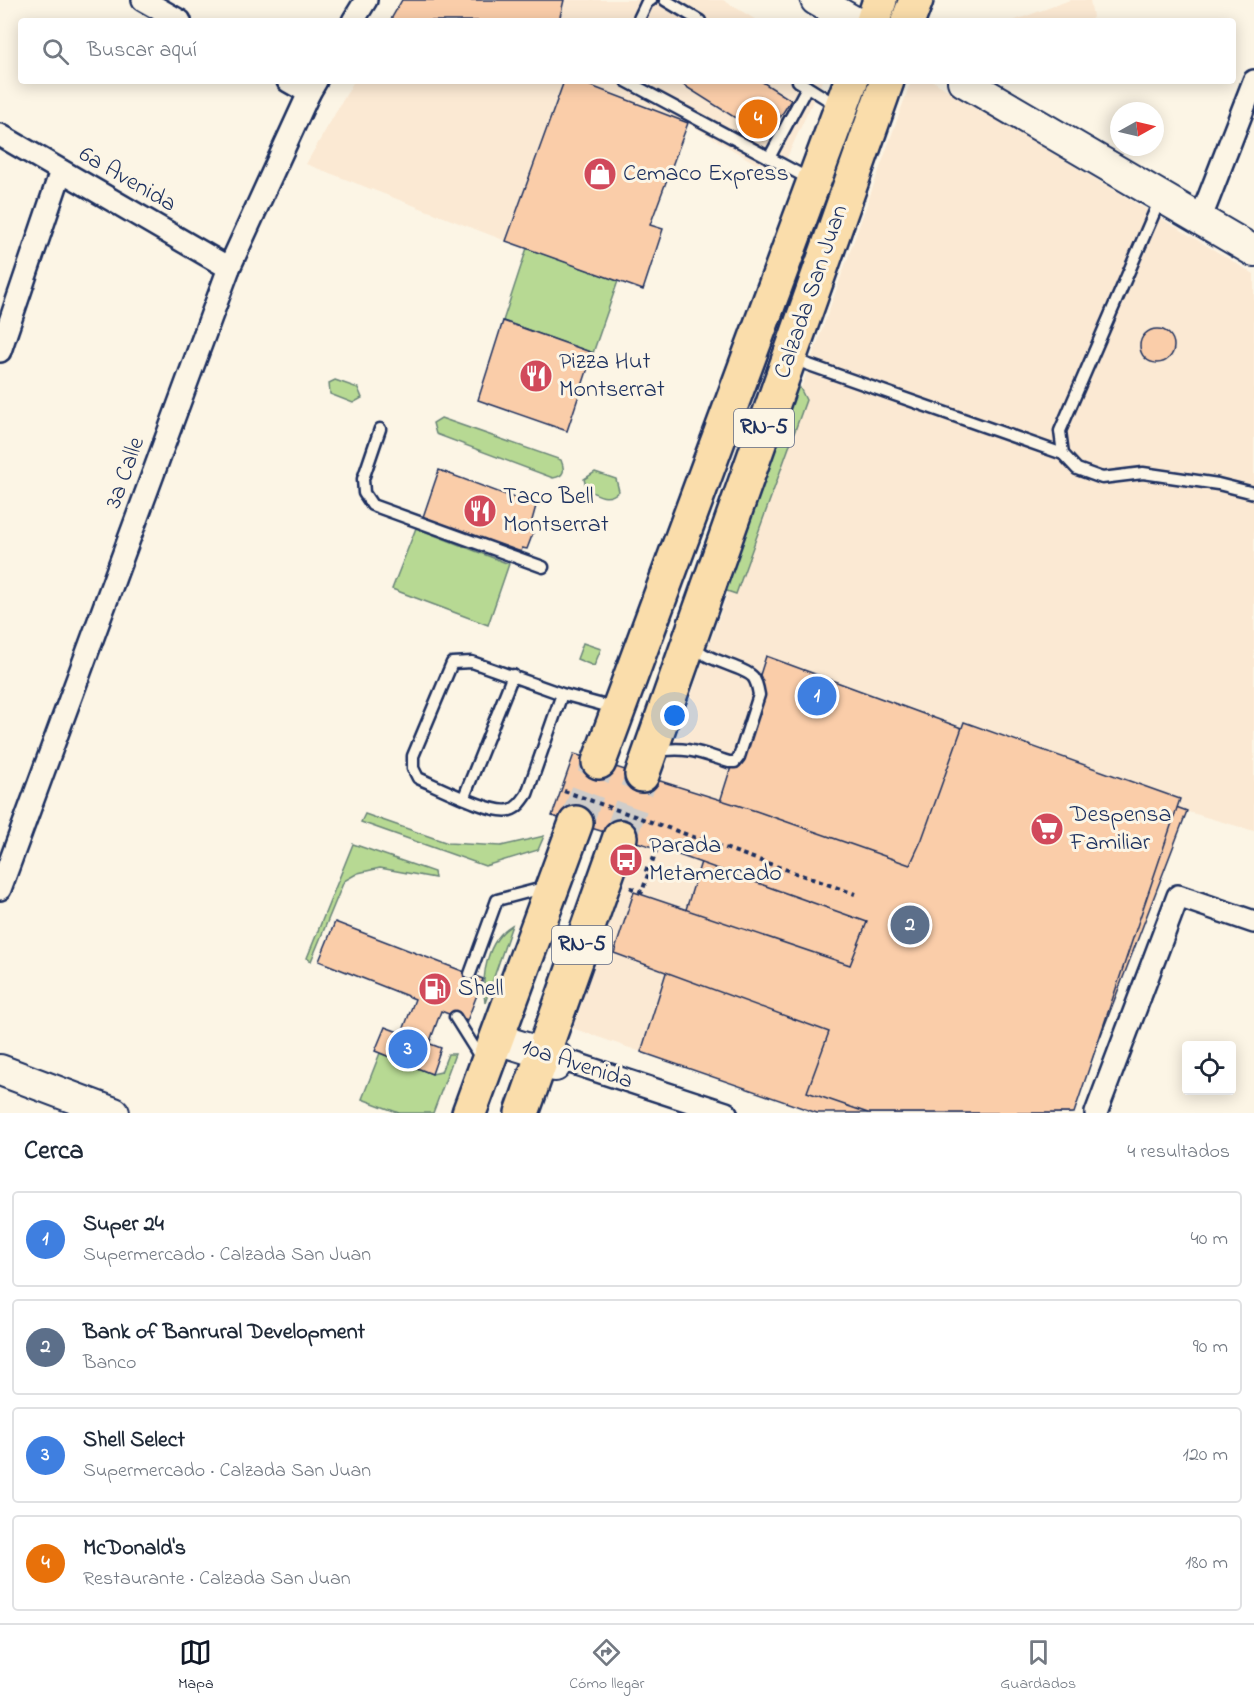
<!DOCTYPE html>
<html lang="es">
<head>
<meta charset="utf-8">
<style>
	body { margin:0; font-family:"Indie Flower",sans-serif; background:#f2f2f3; color:#1f2937 }
	.controls { position:absolute; right:18px; bottom:18px; display:grid; overflow:hidden; border-radius:6px; box-shadow:0 3px 15px #0003 }
	.controls button { width:54px; height:54px; display:grid; place-items:center; padding:0; border:0; border-bottom:2px solid #e0e1e3; background:#fff; color:#1f2937; font:30px sans-serif }
	.compass { position:absolute; left:1110px; top:102px; width:54px; height:54px; border-radius:50%; background:#fff; box-shadow:0 3px 15px #0003; rotate:82deg }
	.you { position:absolute; left:675px; top:716px; width:21px; height:21px; margin:-15px; border:4px solid #fff; border-radius:50%; background:#1a73e8; box-shadow:0 0 0 9px #1a73e833 }
	.badge { display:grid; place-items:center; width:39px; height:39px; border-radius:50%; background:#111827; color:#fff; font-size:20px; font-weight:700 }
	.pin { position:absolute; translate:-50% -50%; border:3px solid #fff; box-shadow:0 2px 6px #0006 }
	.list { margin:0; padding:0; list-style:none }
	h2 { display:flex; justify-content:space-between; align-items:center; height:78px; margin:0; padding:0 24px; font-size:26px }
	h2 small { font-size:20px; font-weight:400; color:#747a83 }
	.list li { display:grid; grid-template-columns:39px 1fr auto; gap:18px; align-items:center; box-sizing:border-box; height:96px; margin:0 12px 12px; padding:0 12px; border:2px solid #e0e1e3; border-radius:6px }
	.list b { display:block; font-size:22px; white-space:nowrap }
	.list p { margin:0; font-size:20px; white-space:nowrap; color:#747a83 }
	.list em { font-size:20px; font-style:normal; color:#747a83 }
	.icon { flex:none; width:33px; height:33px; fill:none; stroke:currentColor; stroke-width:2; stroke-linecap:round; stroke-linejoin:round }
	.map { position:relative; flex:none; width:1254px; height:1113px; overflow:hidden }
	.search { position:absolute; background:#fff; box-shadow:0 3px 15px #0003; left:18px; right:18px; top:18px; height:66px; display:flex; align-items:center; gap:15px; box-sizing:border-box; padding:0 21px; border-radius:6px; color:#747a83; font-size:22px }
	.sheet { height:510px; background:#fff }
	nav { display:flex; justify-content:space-around; align-items:center; box-sizing:border-box; height:84px; border-top:2px solid #e0e1e3; background:#fff; font-size:16px; color:#747a83 }
	nav a { display:grid; justify-items:center; gap:3px }
	nav .on { color:#111827 }
	.map>svg:first-child { display:block }
</style>
</head>
<body>
<div class="map">
<svg width="1254" height="1113" viewBox="0 0 1254 1113">
	<rect width="100%" height="100%" fill="#fcf5e5"/>
	<filter id="ink" filterUnits="userSpaceOnUse"><feTurbulence type="fractalNoise" baseFrequency=".0167" numOctaves="2"/><feDisplacementMap in="SourceGraphic" scale="12" xChannelSelector="R" yChannelSelector="G"/><feConvolveMatrix kernelMatrix="1 2 1 2 8 2 1 2 1" color-interpolation-filters="sRGB"/></filter>
	<g filter="url(#ink)">
		<g fill="#fbe9d3">
			<path d="M 401,0 L 723,0 L 758,21 L 389,21 Z"/>
			<path d="M 1070,0 L 1090,0 L 1093,17 L 1090,21 L 1013,21 Z"/>
			<path d="M 354,81 L 822,81 L 778,177 L 688,123 L 651,225 L 663,229 L 643,290 L 506,241 L 306,164 Z"/>
			<path d="M 911,81 L 933,81 L 1254,274 L 1254,831 L 1171,807 L 1067,1113 L 817,1113 L 572,1028 Z"/>
		</g>
		<g fill="#b7d993" stroke="#698478" stroke-width="1.5">
			<path d="M 527,248 L 618,281 L 593,353 L 503,321 Z"/>
			<path d="M 795,378 L 806,400 L 736,594 L 718,588 Z"/>
			<path d="M 335,380 L 358,388 L 362,398 L 353,403 L 330,394 L 329,383 Z"/>
			<path d="M 441,418 L 561,460 C 565,470 565,476 553,478 L 436,434 L 433,423 Z"/>
			<path d="M 595,472 L 616,479 L 619,491 C 608,502 599,495 587,490 L 584,479 Z"/>
			<path d="M 416,528 L 509,564 L 488,625 L 392,589 Z"/>
			<path d="M 583,643 L 601,649 L 594,666 L 577,659 Z"/>
			<path d="M 365,814 L 448,843 L 501,846 L 544,836 L 538,850 L 485,866 L 361,822 Z"/>
			<path d="M 353,844 L 434,872 L 435,878 L 380,868 L 358,873 L 344,881 L 311,961 L 307,958 Z"/>
			<path d="M 512,925 L 485,1003 C 481,975 487,940 512,925 Z"/>
			<path d="M 380,1053 L 432,1074 L 441,1072 L 448,1054 L 455,1054 L 433,1113 L 399,1113 L 362,1099 Z"/>
		</g>
		<g fill="#facda9" stroke="#1b2f5e" stroke-width="1.5">
			<path d="M 402,0 L 564,0 L 559,21 L 390,21 Z"/>
			<path d="M 564,81 L 578,81 L 688,123 L 650,225 L 663,229 L 643,290 L 506,241 Z"/>
			<path d="M 677,81 L 761,81 L 791,100 L 767,138 Z"/>
			<path d="M 503,321 L 593,353 L 567,431 L 478,400 Z"/>
			<circle cx="1157" cy="346" r="17"/>
			<path d="M 439,470 L 536,506 L 529,531 L 533,533 L 527,549 L 522,548 L 521,552 L 517,551 L 423,517 Z"/>
			<path d="M 766,656 L 1187,811 L 1071,1113 L 817,1113 L 641,1052 Z"/>
			<path d="M 964,722 L 1180,799 L 1074,1113 L 868,1113 L 807,1092 L 829,1032 L 614,953 L 634,892 L 850,965 L 867,922 L 676,854 L 552,816 L 574,754 L 756,811 L 910,865 L 922,839 Z"/>
			<path d="M 335,922 L 483,979 L 467,1021 L 441,1011 L 429,1044 L 402,1033 L 415,999 L 319,961 Z"/>
			<path d="M 385,1027 L 441,1048 L 432,1074 L 375,1051 Z"/>
		</g>
		<g fill="none" stroke-linecap="round" stroke-linejoin="round">
			<g stroke="#cfcdca" stroke-width="33" stroke-dasharray="33 16" stroke-linecap="butt">
				<path d="M 576,823 L 599,762"/>
				<path d="M 620,837 L 642,775"/>
			</g>
			<g stroke="#1b2f5e" stroke-width="15">
				<g id="lane">
					<path d="M 665,0 L 700,21"/>
					<path d="M 638,21 L 647,2 L 651,0"/>
					<path d="M 626,81 L 811,180"/>
					<path d="M 798,81 L 838,106"/>
					<path d="M 769,158 L 807,87"/>
					<path d="M 1161,197 L 1060,431 L 1063,454 L 1077,469 L 1102,478 L 1143,473 L 1218,484 L 1254,493"/>
					<path d="M 792,359 L 1063,454"/>
					<path d="M 380,429 L 363,479 L 364,493 L 372,505 L 543,567"/>
					<path d="M 562,694 L 527,794 C 523,800 518,808 510,810 C 493,815 437,786 418,778 L 413,768 L 413,756 L 452,663 L 472,662 L 562,694 L 614,708"/>
					<path d="M 655,752 C 684,745 701,753 729,762 L 735,762 L 739,757 L 759,695 C 758,689 757,682 753,677 C 743,666 707,662 692,645"/>
					<path d="M 464,797 L 513,675"/>
					<path d="M 470,974 L 497,900 L 547,887"/>
					<path d="M 455,1017 L 482,1060"/>
				</g>
			</g>
			<g stroke="#1b2f5e" stroke-width="26">
				<g id="street">
					<path d="M 143,0 L 180,21"/>
					<path d="M 353,21 L 366,0"/>
					<path d="M 288,81 L 309,93"/>
					<path d="M 0,135 L 229,268"/>
					<path d="M 1200,220 L 1254,81"/>
					<path d="M 0,351 L 61,171"/>
					<path d="M 0,889 L 229,268 L 309,93 L 316,81"/>
					<path d="M 558,1058 L 726,1113"/>
					<path d="M 1096,1113 L 1178,896 L 1254,922"/>
				</g>
			</g>
			<g stroke="#1b2f5e" stroke-width="34">
				<g id="secondary">
					<path d="M 816,0 L 853,21"/>
					<path d="M 963,81 L 1254,251"/>
					<path d="M 497,1039 L 558,1058 L 555,1066"/>
					<path d="M 0,1070 L 114,1113"/>
				</g>
			</g>
			<g stroke="#1b2f5e" stroke-width="38">
				<g id="primary">
					<path d="M 873,21 L 880,0"/>
					<path d="M 908,21 L 916,0"/>
					<path d="M 599,762 L 851,81"/>
					<path d="M 642,775 L 887,81"/>
					<path d="M 469,1113 L 576,823"/>
					<path d="M 522,1113 L 620,837"/>
				</g>
			</g>
			<g stroke="#1b2f5e" stroke-width="4" stroke-dasharray="4.5 4.5" stroke-linecap="butt">
				<path d="M 636,866 L 650,871"/>
				<path d="M 631,890 L 632,888 L 642,892 L 657,848"/>
			</g>
			<use href="#lane" stroke="#fcf5e5" stroke-width="10"/>
			<use href="#street" stroke="#fcf5e5" stroke-width="21"/>
			<use href="#secondary" stroke="#fcf5e5" stroke-width="30"/>
			<use href="#primary" stroke="#faddab" stroke-width="33"/>
			<path stroke="#1b2f5e" stroke-width="4" stroke-dasharray="4.5 4.5" stroke-linecap="butt" d="M 564,791 L 855,894"/>
		</g>
	</g>
	<defs>
		<g id="shop-disc" transform="scale(1.725)"><circle r="9.5" fill="#d1495b" stroke="#fcf5e5"/><path d="M-5-2.5h2.3a2.7 3.5 0 0 1 5.4 0H5L5.5 6h-11ZM-1.5-2.5h3a1.5 2.3 0 0 0-3 0Z" fill="#fff"/></g>
		<g id="restaurant-disc" transform="scale(1.725)"><circle r="9.5" fill="#d1495b" stroke="#fcf5e5"/><path d="M-5-6h1v4h1v-4h1v4h1v-4h1v5L-1.5 .5V6h-2V.5L-5-1ZM5-6V6H3V1.5H1.5Q1.5-4 5-6Z" fill="#fff"/></g>
		<g id="supermarket-disc" transform="scale(1.725)"><circle r="9.5" fill="#d1495b" stroke="#fcf5e5"/><path d="M-6-5.5h2.5l.6 2H6L4.5 2H-2.5L-4.4-4H-6ZM-1.5 3.2a1.3 1.3 0 1 0 .1 0ZM3 3.2a1.3 1.3 0 1 0 .1 0Z" fill="#fff"/></g>
		<g id="bus-disc" transform="scale(1.725)"><circle r="9.5" fill="#d1495b" stroke="#fcf5e5"/><path d="M-5-6H5V4H4V6H2V4H-2V6H-4V4H-5ZM-3.5-4V0h7V-4ZM-3.5 1.2v1.5H-2V1.2ZM2 1.2v1.5H3.5V1.2Z" fill="#fff"/></g>
		<g id="fuel-disc" transform="scale(1.725)"><circle r="9.5" fill="#d1495b" stroke="#fcf5e5"/><path d="M-5.5-6h7V0h2V4h1.3V-2.5L3-4.5l.8-.8L6-3V5H2.5V1h-1V6h-7ZM-4.2-4.7v3.2H.2V-4.7Z" fill="#fff"/></g>
	</defs>
	<g fill-rule="evenodd">
		<use href="#shop-disc" x="600" y="174"/>
		<use href="#restaurant-disc" x="536" y="376"/>
		<use href="#restaurant-disc" x="480" y="511"/>
		<use href="#supermarket-disc" x="1047" y="829"/>
		<use href="#bus-disc" x="626" y="860"/>
		<use href="#fuel-disc" x="435" y="989"/>
	</g>
	<g text-anchor="middle" dominant-baseline="central" stroke-width="6" stroke-linejoin="round" paint-order="stroke">
		<g fill="#fcf5e5" stroke="#5e6a86" stroke-width="1.5">
			<rect x="734" y="409" width="60" height="38" rx="4.5"/>
			<rect x="552" y="926" width="60" height="38" rx="4.5"/>
		</g>
		<g font-size="22" font-weight="bold" fill="#1b2f5e">
			<text x="764" y="428">RN-5</text>
			<text x="582" y="945">RN-5</text>
		</g>
		<g font-size="24" fill="#1b2f5e" stroke="#fcf5e5" text-anchor="start">
			<text x="623" y="174">Cemaco Express</text>
			<text x="559" y="362">Pizza Hut<tspan x="559" dy="28">Montserrat</tspan></text>
			<text x="503" y="497">Taco Bell<tspan x="503" dy="28">Montserrat</tspan></text>
			<text x="1070" y="815">Despensa<tspan x="1070" dy="28">Familiar</tspan></text>
			<text x="649" y="846">Parada<tspan x="649" dy="28">Metamercado</tspan></text>
			<text x="458" y="989">Shell</text>
		</g>
		<g font-size="24" fill="#1b2f5e" stroke="#fcf5e5">
			<text transform="translate(127 180) rotate(30)">6a Avenida</text>
			<text transform="translate(812 292) rotate(-71)">Calzada San Juan</text>
			<text transform="translate(126 473) rotate(-70)">3a Calle</text>
			<text transform="translate(577 1065) rotate(18)">10a Avenida</text>
		</g>
	</g>
</svg>
<div class="controls">
<button><svg class="icon" aria-label="locate" viewBox="0 0 24 24"><circle cx="12" cy="12" r="6"/><path d="M12 2v4M12 18v4M2 12h4M18 12h4"/></svg></button>
</div>
<svg class="compass" viewBox="-18 -18 36 36"><path d="M0-13l5 13h-10z" fill="#e53935"/><path d="M0 13l5-13h-10z" fill="#747a83"/></svg>
<div class="you"></div>
<div class="pin badge" style="left:817px;top:696px;background:#3f7fe0">1</div>
<div class="pin badge" style="left:910px;top:925px;background:#5c6f8a">2</div>
<div class="pin badge" style="left:408px;top:1049px;background:#3f7fe0">3</div>
<div class="pin badge" style="left:758px;top:119px;background:#e8710a">4</div>
<div class="search"><svg class="icon" aria-label="search" viewBox="0 0 24 24"><circle cx="10" cy="10" r="6"/><path d="M15 15l6 6"/></svg>Buscar aquí</div>
</div>
<section class="sheet">
<h2>Cerca<small>4 resultados</small></h2>
<ul class="list">
<li><span class="badge" style="background:#3f7fe0">1</span><div><b>Super 24</b><p>Supermercado · Calzada San Juan</p></div><em>40 m</em></li>
<li><span class="badge" style="background:#5c6f8a">2</span><div><b>Bank of Banrural Development</b><p>Banco</p></div><em>90 m</em></li>
<li><span class="badge" style="background:#3f7fe0">3</span><div><b>Shell Select</b><p>Supermercado · Calzada San Juan</p></div><em>120 m</em></li>
<li><span class="badge" style="background:#e8710a">4</span><div><b>McDonald's</b><p>Restaurante · Calzada San Juan</p></div><em>180 m</em></li>
</ul>
</section>
<nav>
<a class="on"><svg class="icon" aria-label="map" viewBox="0 0 24 24"><path d="M3 6l6-2 6 2 6-2v14l-6 2-6-2-6 2zM9 4v14M15 6v14"/></svg>Mapa</a>
<a><svg class="icon" aria-label="directions" viewBox="0 0 24 24"><path d="M12 3l9 9-9 9-9-9zM9 14v-3h6M13 9l2 2-2 2"/></svg>Cómo llegar</a>
<a><svg class="icon" aria-label="saved" viewBox="0 0 24 24"><path d="M7 4h10v16l-5-4-5 4z"/></svg>Guardados</a>
</nav>
</body>
</html>
